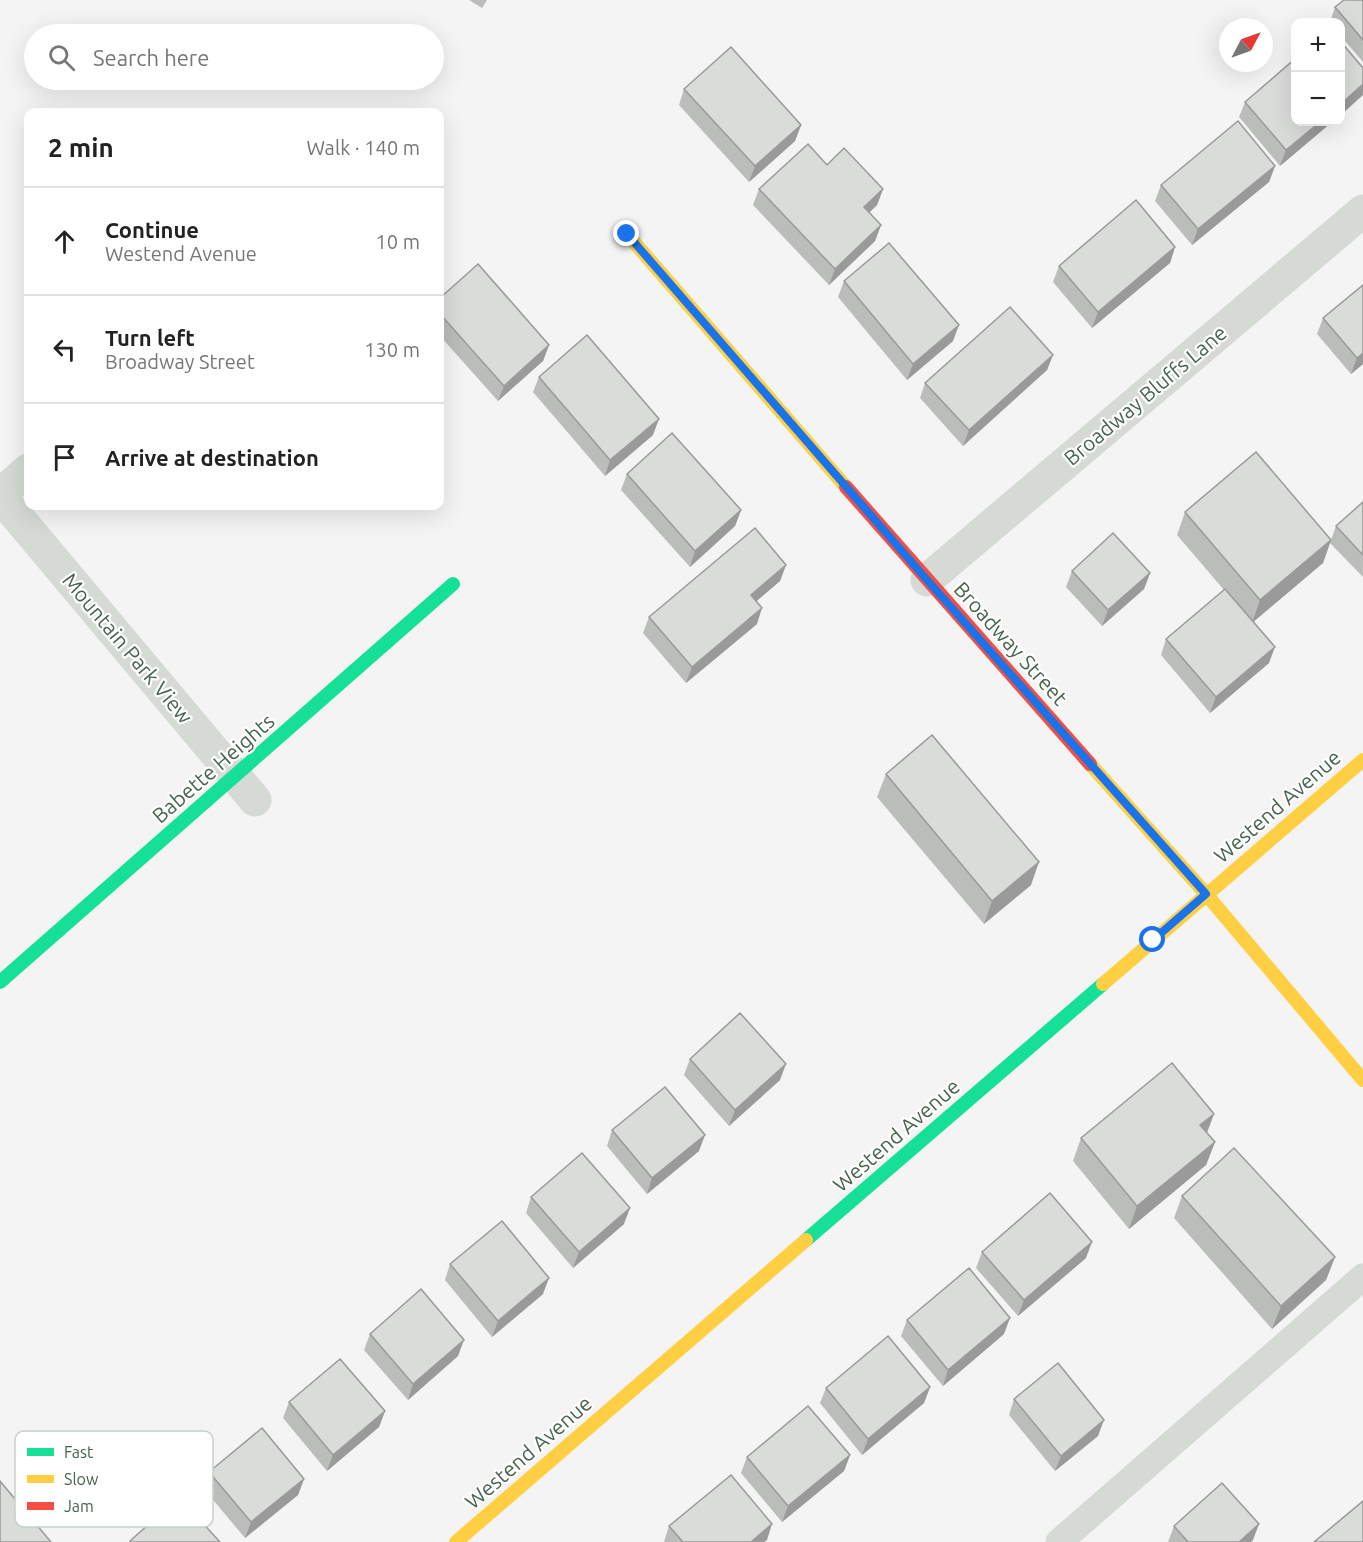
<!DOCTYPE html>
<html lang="en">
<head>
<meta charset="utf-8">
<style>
	body { margin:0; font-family:Ubuntu,sans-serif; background:#f2f2f2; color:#222 }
	.controls { position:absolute; right:18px; top:18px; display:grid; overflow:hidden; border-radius:12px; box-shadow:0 6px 24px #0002 }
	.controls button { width:54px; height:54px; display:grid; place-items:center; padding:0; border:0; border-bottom:2px solid #e0e0e0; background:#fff; color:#222; font:30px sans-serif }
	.compass { position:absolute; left:1219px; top:18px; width:54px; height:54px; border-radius:50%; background:#fff; box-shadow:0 6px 24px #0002; rotate:49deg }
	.stop { position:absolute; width:18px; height:18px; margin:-14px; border:4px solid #1a73e8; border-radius:50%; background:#fff }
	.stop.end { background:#1a73e8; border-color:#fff; box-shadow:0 2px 6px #0008 }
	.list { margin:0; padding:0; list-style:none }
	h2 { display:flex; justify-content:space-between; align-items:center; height:78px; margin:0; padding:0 24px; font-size:26px }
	h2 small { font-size:20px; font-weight:400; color:#767676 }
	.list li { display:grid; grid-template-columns:39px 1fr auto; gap:18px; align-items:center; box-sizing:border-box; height:108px; padding:0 24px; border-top:2px solid #e0e0e0 }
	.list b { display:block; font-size:22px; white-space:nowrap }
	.list p { margin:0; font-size:20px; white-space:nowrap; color:#767676 }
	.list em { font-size:20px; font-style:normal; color:#767676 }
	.icon { flex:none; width:33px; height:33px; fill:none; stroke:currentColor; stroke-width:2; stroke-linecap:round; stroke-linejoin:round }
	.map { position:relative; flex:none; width:1363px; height:1542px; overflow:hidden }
	.search { position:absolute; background:#fff; box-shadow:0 6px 24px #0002; left:24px; top:24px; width:420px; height:66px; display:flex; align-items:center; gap:15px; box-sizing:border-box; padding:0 21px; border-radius:33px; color:#767676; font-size:22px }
	.panel { position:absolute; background:#fff; box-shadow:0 6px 24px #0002; left:24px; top:108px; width:420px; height:402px; border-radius:12px }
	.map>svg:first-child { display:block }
</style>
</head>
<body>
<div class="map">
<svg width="1363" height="1542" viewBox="0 0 1363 1542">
	<rect width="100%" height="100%" fill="#f4f4f4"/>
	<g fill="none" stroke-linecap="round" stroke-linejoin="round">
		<path stroke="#d5dad5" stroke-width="27" d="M 1059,1542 L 1363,1277"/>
		<g stroke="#d5dad5" stroke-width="33">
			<path d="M 0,495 L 28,470"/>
			<path d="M 0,496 L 255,800"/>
			<path d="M 927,580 L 1363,211"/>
		</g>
		<g stroke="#16e098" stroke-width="14">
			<path d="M 0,982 L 453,584"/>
			<path d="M 806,1240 L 1103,984"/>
		</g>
		<g stroke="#ffcf43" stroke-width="14">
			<path d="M 627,234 L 846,487"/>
			<path d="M 1090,764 L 1206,894 L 1363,1080"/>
			<path d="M 1103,984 L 1363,760"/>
			<path d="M 456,1542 L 806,1240"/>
		</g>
		<path stroke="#f24e42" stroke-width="14" d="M 846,487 L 1090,764"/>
	</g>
	<g fill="#bbbdbb">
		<path d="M 469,0 L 487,0 L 482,8 Z"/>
		<path d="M 1363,0 L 1363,62 L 1341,36 L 1341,22 L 1330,22 L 1335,7 Z"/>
		<path d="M 684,89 L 801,125 L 795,141 L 749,182 L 679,105 Z"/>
		<path d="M 1245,102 L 1332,122 L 1280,166 L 1239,117 Z"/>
		<path d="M 827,165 L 883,189 L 877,205 L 869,213 L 881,225 L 875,241 L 829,285 L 753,205 L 759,189 Z"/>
		<path d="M 1275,166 L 1269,182 L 1192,245 L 1155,201 L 1161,185 Z"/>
		<path d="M 1175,247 L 1170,263 L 1092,328 L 1053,282 L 1059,266 Z"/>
		<path d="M 844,281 L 953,341 L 907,380 L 838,297 Z"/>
		<path d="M 1363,285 L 1363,364 L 1351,374 L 1317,334 L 1323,318 Z"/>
		<path d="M 440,298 L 549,345 L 543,361 L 498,401 L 440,336 Z"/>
		<path d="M 1053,355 L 1047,370 L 963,446 L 920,398 L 925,383 Z"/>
		<path d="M 539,377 L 653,435 L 605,476 L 533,392 Z"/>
		<path d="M 627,474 L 741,510 L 735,526 L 690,567 L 621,490 Z"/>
		<path d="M 1363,502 L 1363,577 L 1330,543 L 1323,563 L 1253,622 L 1269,663 L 1210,713 L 1161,655 L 1166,639 L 1224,590 L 1177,535 L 1185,512 L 1331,540 L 1336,526 Z"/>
		<path d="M 786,565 L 780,581 L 756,601 L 757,624 L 686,683 L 643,633 L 649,617 Z"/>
		<path d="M 1072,571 L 1150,573 L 1144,589 L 1102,626 L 1066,587 Z"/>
		<path d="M 886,774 L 1031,885 L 984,924 L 877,797 Z"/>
		<path d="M 690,1059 L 780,1080 L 729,1126 L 684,1075 Z"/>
		<path d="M 1214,1114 L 1207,1133 L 1215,1142 L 1206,1165 L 1129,1229 L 1073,1161 L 1081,1138 Z"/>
		<path d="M 612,1130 L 699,1151 L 647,1194 L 607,1146 Z"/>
		<path d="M 1182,1196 L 1335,1257 L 1326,1280 L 1272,1329 L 1174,1218 Z"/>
		<path d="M 531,1197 L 624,1224 L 573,1268 L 526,1213 Z"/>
		<path d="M 982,1252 L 1086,1258 L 1018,1316 L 976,1268 Z"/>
		<path d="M 450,1264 L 543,1294 L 492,1337 L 445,1280 Z"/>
		<path d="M 907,1320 L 1004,1334 L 943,1386 L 901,1336 Z"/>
		<path d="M 370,1334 L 458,1356 L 408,1400 L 364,1350 Z"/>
		<path d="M 930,1387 L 924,1403 L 862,1455 L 820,1403 L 826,1388 Z"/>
		<path d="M 1014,1399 L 1098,1436 L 1055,1471 L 1009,1415 Z"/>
		<path d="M 289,1402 L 385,1411 L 379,1427 L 327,1471 L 283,1418 Z"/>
		<path d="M 850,1455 L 844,1471 L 782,1522 L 741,1473 L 747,1457 Z"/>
		<path d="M 209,1472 L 304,1479 L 298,1495 L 245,1538 L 203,1488 Z"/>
		<path d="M 669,1526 L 767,1540 L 764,1542 L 664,1542 Z"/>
		<path d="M 1174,1526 L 1253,1540 L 1251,1542 L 1168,1542 Z"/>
	</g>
	<g fill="#999a99">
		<path d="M 1363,84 L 1363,95 L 1341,115 L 1341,104 Z"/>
		<path d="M 1320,122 L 1332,122 L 1280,166 L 1286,150 Z"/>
		<path d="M 801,125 L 795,141 L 749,182 L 755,166 Z"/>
		<path d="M 1275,166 L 1269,182 L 1192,245 L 1198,229 Z"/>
		<path d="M 883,189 L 877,205 L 858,223 L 864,207 Z"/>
		<path d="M 881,225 L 875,241 L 829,285 L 835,269 Z"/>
		<path d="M 1175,247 L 1170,263 L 1092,328 L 1098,312 Z"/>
		<path d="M 959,325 L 953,341 L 907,380 L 913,364 Z"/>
		<path d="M 549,345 L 543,361 L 498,401 L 504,386 Z"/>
		<path d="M 1363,353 L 1363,364 L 1351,374 L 1357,358 Z"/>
		<path d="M 1053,355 L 1047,370 L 963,446 L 969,430 Z"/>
		<path d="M 659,419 L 653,435 L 605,476 L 610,460 Z"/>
		<path d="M 741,510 L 735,526 L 690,567 L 695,551 Z"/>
		<path d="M 1331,540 L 1323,563 L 1252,623 L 1260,600 Z"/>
		<path d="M 786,565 L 780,581 L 745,611 L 751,595 Z"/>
		<path d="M 1150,573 L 1144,589 L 1102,626 L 1108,610 Z"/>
		<path d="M 762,608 L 757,624 L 686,683 L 692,667 Z"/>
		<path d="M 1275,647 L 1269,663 L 1210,713 L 1216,697 Z"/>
		<path d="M 1039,862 L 1031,885 L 984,924 L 992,901 Z"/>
		<path d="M 786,1064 L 780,1080 L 729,1126 L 735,1110 Z"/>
		<path d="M 1214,1114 L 1205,1137 L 1200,1125 Z"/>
		<path d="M 705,1135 L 699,1151 L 647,1194 L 652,1178 Z"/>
		<path d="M 1215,1142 L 1206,1165 L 1129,1229 L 1137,1206 Z"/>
		<path d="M 630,1208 L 624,1224 L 573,1268 L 579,1252 Z"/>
		<path d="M 1092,1242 L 1086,1258 L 1018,1316 L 1024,1300 Z"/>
		<path d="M 1335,1257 L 1326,1280 L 1272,1329 L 1281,1306 Z"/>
		<path d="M 549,1278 L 543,1294 L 492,1337 L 498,1321 Z"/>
		<path d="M 1010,1318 L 1004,1334 L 943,1386 L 948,1370 Z"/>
		<path d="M 464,1340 L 458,1356 L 408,1400 L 413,1384 Z"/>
		<path d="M 930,1387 L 924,1403 L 862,1455 L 868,1439 Z"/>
		<path d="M 385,1411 L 379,1427 L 327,1471 L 333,1455 Z"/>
		<path d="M 1104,1420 L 1098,1436 L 1055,1471 L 1061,1456 Z"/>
		<path d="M 850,1455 L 844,1471 L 782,1522 L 788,1506 Z"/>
		<path d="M 304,1479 L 298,1495 L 245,1538 L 251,1522 Z"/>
		<path d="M 772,1524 L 767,1540 L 764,1542 L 751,1542 Z"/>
		<path d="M 1259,1524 L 1253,1540 L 1251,1542 L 1239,1542 Z"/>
	</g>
	<g fill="#dadcda" stroke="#999a99" stroke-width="1.5">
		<path d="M 1344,0 L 1363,0 L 1363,40 L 1335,7 Z"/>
		<path d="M 1341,42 L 1363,68 L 1363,84 L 1341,104 Z"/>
		<path d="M 731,47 L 801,125 L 755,166 L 684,89 Z"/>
		<path d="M 1296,58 L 1296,122 L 1320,122 L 1286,150 L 1245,102 Z"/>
		<path d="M 1238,121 L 1275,166 L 1198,229 L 1161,185 Z"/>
		<path d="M 808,144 L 827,165 L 844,148 L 883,189 L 864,207 L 881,225 L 835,269 L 759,189 Z"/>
		<path d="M 1136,200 L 1175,247 L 1098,312 L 1059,266 Z"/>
		<path d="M 889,243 L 959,325 L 913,364 L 844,281 Z"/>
		<path d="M 478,264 L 549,345 L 504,386 L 440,314 L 440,298 Z"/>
		<path d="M 1363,285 L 1363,353 L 1357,358 L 1323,318 Z"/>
		<path d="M 1010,307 L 1053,355 L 969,430 L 925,383 Z"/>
		<path d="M 587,335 L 659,419 L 610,460 L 539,377 Z"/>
		<path d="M 672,433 L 741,510 L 695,551 L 627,474 Z"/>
		<path d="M 1256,452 L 1331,540 L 1260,600 L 1185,512 Z"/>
		<path d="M 1363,502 L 1363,555 L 1336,526 Z"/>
		<path d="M 755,528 L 786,565 L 751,595 L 762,608 L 692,667 L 649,617 Z"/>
		<path d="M 1113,533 L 1150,573 L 1108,610 L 1072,571 Z"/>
		<path d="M 1225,589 L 1275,647 L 1216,697 L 1166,639 Z"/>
		<path d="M 932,735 L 1039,862 L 992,901 L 886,774 Z"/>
		<path d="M 740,1013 L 786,1064 L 735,1110 L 690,1059 Z"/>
		<path d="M 1172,1063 L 1214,1114 L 1200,1125 L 1215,1142 L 1137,1206 L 1081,1138 Z"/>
		<path d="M 665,1087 L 705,1135 L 652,1178 L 612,1130 Z"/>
		<path d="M 1234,1148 L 1335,1257 L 1281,1306 L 1182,1196 Z"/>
		<path d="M 582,1153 L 630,1208 L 579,1252 L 531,1197 Z"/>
		<path d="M 1050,1193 L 1092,1242 L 1024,1300 L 982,1252 Z"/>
		<path d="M 502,1221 L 549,1278 L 498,1321 L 450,1264 Z"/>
		<path d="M 969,1268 L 1010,1318 L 948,1370 L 907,1320 Z"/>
		<path d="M 421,1289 L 464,1340 L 413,1384 L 370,1334 Z"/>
		<path d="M 888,1336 L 930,1387 L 868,1439 L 826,1388 Z"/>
		<path d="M 340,1359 L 385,1411 L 333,1455 L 289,1402 Z"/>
		<path d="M 1058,1363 L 1104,1420 L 1061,1456 L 1014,1399 Z"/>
		<path d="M 808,1406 L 850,1455 L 788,1506 L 747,1457 Z"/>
		<path d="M 262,1428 L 304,1479 L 251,1522 L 209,1472 Z"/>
		<path d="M 731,1475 L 772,1524 L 751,1542 L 683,1542 L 669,1526 Z"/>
		<path d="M 0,1481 L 51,1542 L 0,1542 Z"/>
		<path d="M 1222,1483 L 1259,1524 L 1239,1542 L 1188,1542 L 1174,1526 Z"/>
		<path d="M 179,1497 L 220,1542 L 131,1542 L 130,1541 Z"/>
		<path d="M 1363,1501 L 1363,1542 L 1314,1542 Z"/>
	</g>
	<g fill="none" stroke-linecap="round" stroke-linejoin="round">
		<path stroke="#1a73e8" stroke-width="8" d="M 627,234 L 927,580 L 1206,894 L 1153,940"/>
	</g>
	<g text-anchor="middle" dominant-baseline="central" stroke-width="4.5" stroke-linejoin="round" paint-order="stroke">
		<g font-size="21" fill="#48634e" stroke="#fff">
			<text transform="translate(1145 395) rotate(-40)">Broadway Bluffs Lane</text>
			<text transform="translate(1011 643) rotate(48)">Broadway Street</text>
			<text transform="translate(128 648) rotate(50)">Mountain Park View</text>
			<text transform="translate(213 768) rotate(-41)">Babette Heights</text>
			<text transform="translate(1277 806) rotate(-41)">Westend Avenue</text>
			<text transform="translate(896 1135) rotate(-41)">Westend Avenue</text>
			<text transform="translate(528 1452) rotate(-41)">Westend Avenue</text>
		</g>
	</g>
	<rect x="15" y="1431" width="198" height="96" rx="9" fill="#fff" stroke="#c8d0ca" stroke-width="1.5"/>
	<rect x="27" y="1448" width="27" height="8" fill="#16e098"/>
	<rect x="27" y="1475" width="27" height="8" fill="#ffcf43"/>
	<rect x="27" y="1502" width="27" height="8" fill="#f24e42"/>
	<g font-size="16" fill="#48634e">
		<text x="64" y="1458">Fast</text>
		<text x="64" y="1485">Slow</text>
		<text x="64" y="1512">Jam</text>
	</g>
</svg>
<div class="controls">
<button>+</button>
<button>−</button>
</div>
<svg class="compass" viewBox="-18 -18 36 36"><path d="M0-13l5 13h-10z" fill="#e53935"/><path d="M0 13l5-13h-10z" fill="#767676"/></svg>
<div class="stop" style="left:1153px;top:940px"></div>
<div class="stop end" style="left:627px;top:234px"></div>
<div class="search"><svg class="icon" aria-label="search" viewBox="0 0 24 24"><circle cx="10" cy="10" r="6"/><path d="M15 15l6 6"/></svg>Search here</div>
<section class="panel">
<h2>2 min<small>Walk · 140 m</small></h2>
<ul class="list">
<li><svg class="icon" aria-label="ahead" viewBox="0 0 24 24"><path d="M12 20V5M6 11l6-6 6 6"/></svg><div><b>Continue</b><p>Westend Avenue</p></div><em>10 m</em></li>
<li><svg class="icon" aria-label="left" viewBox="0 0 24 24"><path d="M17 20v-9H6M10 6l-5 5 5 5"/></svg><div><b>Turn left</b><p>Broadway Street</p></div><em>130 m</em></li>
<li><svg class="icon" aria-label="arrive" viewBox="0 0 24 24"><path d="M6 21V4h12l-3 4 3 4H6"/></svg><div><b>Arrive at destination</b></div></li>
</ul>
</section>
</div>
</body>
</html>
